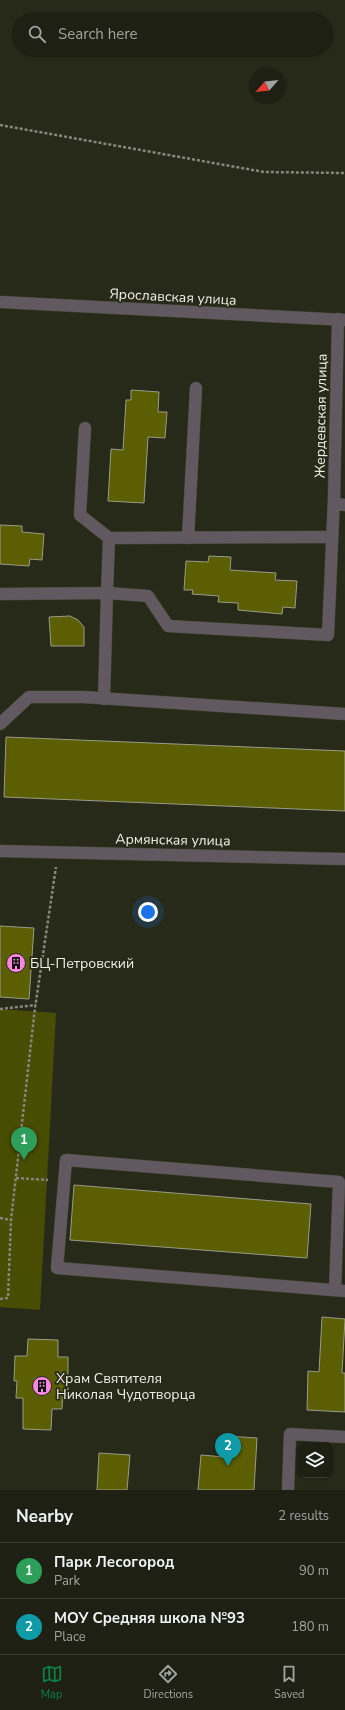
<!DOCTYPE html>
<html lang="en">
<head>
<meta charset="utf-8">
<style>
	body { margin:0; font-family:"Nunito Sans",sans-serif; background:#26281c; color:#f1f3f6 }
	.controls { position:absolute; right:12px; bottom:12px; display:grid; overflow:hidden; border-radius:8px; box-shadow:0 1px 3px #0004 }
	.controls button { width:36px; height:36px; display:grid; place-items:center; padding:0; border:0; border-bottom:1px solid #3c3e33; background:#1e2013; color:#f1f3f6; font:20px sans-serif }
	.compass { position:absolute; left:249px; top:68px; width:36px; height:36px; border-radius:50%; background:#1e2013; box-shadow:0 1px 3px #0004; rotate:242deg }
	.you { position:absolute; left:148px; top:912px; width:14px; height:14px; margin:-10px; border:3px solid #fff; border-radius:50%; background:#1a73e8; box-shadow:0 0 0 6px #1a73e833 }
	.badge { display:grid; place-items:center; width:26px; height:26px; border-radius:50%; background:#0b8043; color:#fff; font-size:13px; font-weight:700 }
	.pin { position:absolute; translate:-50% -33px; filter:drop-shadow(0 1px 2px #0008) }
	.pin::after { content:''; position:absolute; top:21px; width:14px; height:12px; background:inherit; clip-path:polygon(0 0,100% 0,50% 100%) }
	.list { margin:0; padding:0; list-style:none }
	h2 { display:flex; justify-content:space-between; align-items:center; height:52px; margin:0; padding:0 16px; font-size:17px }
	h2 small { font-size:13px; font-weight:400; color:#a1a3a0 }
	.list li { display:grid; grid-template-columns:26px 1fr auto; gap:12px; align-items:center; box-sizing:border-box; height:56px; padding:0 16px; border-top:1px solid #3c3e33 }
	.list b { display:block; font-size:15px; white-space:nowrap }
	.list p { margin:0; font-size:13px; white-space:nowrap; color:#a1a3a0 }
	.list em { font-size:13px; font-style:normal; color:#a1a3a0 }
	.icon { flex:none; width:22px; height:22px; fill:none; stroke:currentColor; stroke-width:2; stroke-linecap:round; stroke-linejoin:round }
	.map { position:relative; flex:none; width:345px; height:1490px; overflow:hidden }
	.search { position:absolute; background:#1e2013; box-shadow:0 1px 3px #0004; left:12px; right:12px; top:12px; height:44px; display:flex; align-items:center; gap:10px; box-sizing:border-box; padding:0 14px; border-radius:22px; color:#a1a3a0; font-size:15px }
	.sheet { height:164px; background:#1e2013 }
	nav { display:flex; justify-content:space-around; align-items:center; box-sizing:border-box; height:56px; border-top:1px solid #3c3e33; background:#1e2013; font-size:11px; color:#a1a3a0 }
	nav a { display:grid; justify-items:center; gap:2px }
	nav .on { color:#0b8043 }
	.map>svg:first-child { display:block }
</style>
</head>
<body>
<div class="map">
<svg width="345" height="1490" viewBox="0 0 345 1490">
	<rect width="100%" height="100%" fill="#282a19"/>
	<path fill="#494c03" d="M 0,1009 L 56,1013 L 40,1310 L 0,1307 Z"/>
	<g fill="#5b5e03" stroke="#9a9c88">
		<path d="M 131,390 L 159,392 L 158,412 L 167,412 L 165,438 L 148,437 L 144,503 L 108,501 L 111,449 L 123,450 L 126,400 L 131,400 Z"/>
		<path d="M 0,525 L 22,526 L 22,532 L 44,534 L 42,560 L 30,559 L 29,566 L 0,564 Z"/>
		<path d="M 209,556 L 231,557 L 230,570 L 276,573 L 275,580 L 297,581 L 295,608 L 283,607 L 282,614 L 238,610 L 238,603 L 218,602 L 219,596 L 192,594 L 193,590 L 184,590 L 186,561 L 208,562 Z"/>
		<path d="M 70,616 L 78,620 L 84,627 L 84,646 L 51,646 L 49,617 Z"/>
		<path d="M 6,737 L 345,751 L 345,811 L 4,797 Z"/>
		<path d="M 0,926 L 34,928 L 29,999 L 0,997 Z"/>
		<path d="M 74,1185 L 311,1204 L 307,1258 L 70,1240 Z"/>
		<path d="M 322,1317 L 345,1319 L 342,1373 L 345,1373 L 345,1412 L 307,1410 L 308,1371 L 319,1372 Z"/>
		<path d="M 28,1339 L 58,1340 L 58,1357 L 68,1357 L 68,1390 L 63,1390 L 62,1409 L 52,1409 L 51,1430 L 23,1429 L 23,1398 L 16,1398 L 17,1381 L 14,1381 L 15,1356 L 27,1356 Z"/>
		<path d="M 226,1436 L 257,1438 L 254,1490 L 198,1490 L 201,1455 L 225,1457 Z"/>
		<path d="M 99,1453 L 130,1455 L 127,1490 L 97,1490 Z"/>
	</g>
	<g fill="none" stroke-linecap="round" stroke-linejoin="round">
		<g stroke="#444635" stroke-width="13">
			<g id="minor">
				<path d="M 0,302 L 345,320"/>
				<path d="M 338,319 L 334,498 L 336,504 L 345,505"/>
				<path d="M 109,538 L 332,537"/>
				<path d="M 188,538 L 196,388"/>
				<path d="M 0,594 L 107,593 L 109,538 L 80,515 L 85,428"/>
				<path d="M 104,699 L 107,593 L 148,596 L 168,626 L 328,635 L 334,498"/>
				<path d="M 0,724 L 29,697 L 83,697 L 345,714"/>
				<path d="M 0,851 L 345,859"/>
				<path d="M 335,1290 L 339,1182 L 66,1160 L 57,1268 L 345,1291"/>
				<path d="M 288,1490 L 290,1434 L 345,1437"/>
			</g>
		</g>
		<g stroke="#868779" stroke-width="2.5" stroke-dasharray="3 2" stroke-linecap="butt">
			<path d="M 0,125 L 264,172 L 345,173"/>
			<path d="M 0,1009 L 36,1005"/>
			<path d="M 16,1178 L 48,1180"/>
			<path d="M 0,1218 L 11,1220 L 35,1008 L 56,867"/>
			<path d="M 0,1299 L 8,1298 L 11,1220"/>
		</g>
		<use href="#minor" stroke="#61595f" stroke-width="12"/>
	</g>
	<defs>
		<g id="building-disc" transform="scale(1)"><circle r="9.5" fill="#fd86e2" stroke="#282a19"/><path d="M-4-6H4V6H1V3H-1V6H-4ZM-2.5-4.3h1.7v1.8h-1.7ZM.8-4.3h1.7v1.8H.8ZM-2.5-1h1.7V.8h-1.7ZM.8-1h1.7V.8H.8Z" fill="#111"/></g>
	</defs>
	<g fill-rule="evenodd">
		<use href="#building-disc" x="16" y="963"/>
		<use href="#building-disc" x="42" y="1386"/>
	</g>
	<g text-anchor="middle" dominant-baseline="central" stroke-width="3.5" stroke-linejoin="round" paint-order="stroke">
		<g font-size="14" fill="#eeefe4" stroke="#282a19">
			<text transform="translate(173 297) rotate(3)">Ярославская улица</text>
			<text transform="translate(321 416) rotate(-89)">Жердевская улица</text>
			<text transform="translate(173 840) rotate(1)">Армянская улица</text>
		</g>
		<g font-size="14" fill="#eeefe4" stroke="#282a19" text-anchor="start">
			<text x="30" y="963">БЦ-Петровский</text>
			<text x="56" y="1378">Храм Святителя<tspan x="56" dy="16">Николая Чудотворца</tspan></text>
		</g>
	</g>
</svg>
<div class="controls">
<button><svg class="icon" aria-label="layers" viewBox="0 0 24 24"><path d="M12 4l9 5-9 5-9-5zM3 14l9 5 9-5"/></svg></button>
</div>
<svg class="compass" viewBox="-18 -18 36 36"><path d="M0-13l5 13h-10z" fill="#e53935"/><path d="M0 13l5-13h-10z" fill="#a1a3a0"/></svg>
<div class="you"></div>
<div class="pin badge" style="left:24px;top:1160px;background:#2e9e5b">1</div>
<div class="pin badge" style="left:228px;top:1466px;background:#0f9aa8">2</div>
<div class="search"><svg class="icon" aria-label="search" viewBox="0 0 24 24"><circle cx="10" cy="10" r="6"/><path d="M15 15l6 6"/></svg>Search here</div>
</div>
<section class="sheet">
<h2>Nearby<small>2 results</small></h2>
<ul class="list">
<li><span class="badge" style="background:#2e9e5b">1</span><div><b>Парк Лесогород</b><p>Park</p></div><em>90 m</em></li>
<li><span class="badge" style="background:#0f9aa8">2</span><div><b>МОУ Средняя школа №93</b><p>Place</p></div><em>180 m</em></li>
</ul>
</section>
<nav>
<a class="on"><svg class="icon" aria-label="map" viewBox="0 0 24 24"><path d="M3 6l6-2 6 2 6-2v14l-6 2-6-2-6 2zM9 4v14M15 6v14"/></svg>Map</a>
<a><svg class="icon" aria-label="directions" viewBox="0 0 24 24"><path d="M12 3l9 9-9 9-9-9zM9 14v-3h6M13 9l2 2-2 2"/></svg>Directions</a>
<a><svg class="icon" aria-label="saved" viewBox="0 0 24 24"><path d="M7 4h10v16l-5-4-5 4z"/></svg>Saved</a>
</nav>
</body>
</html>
